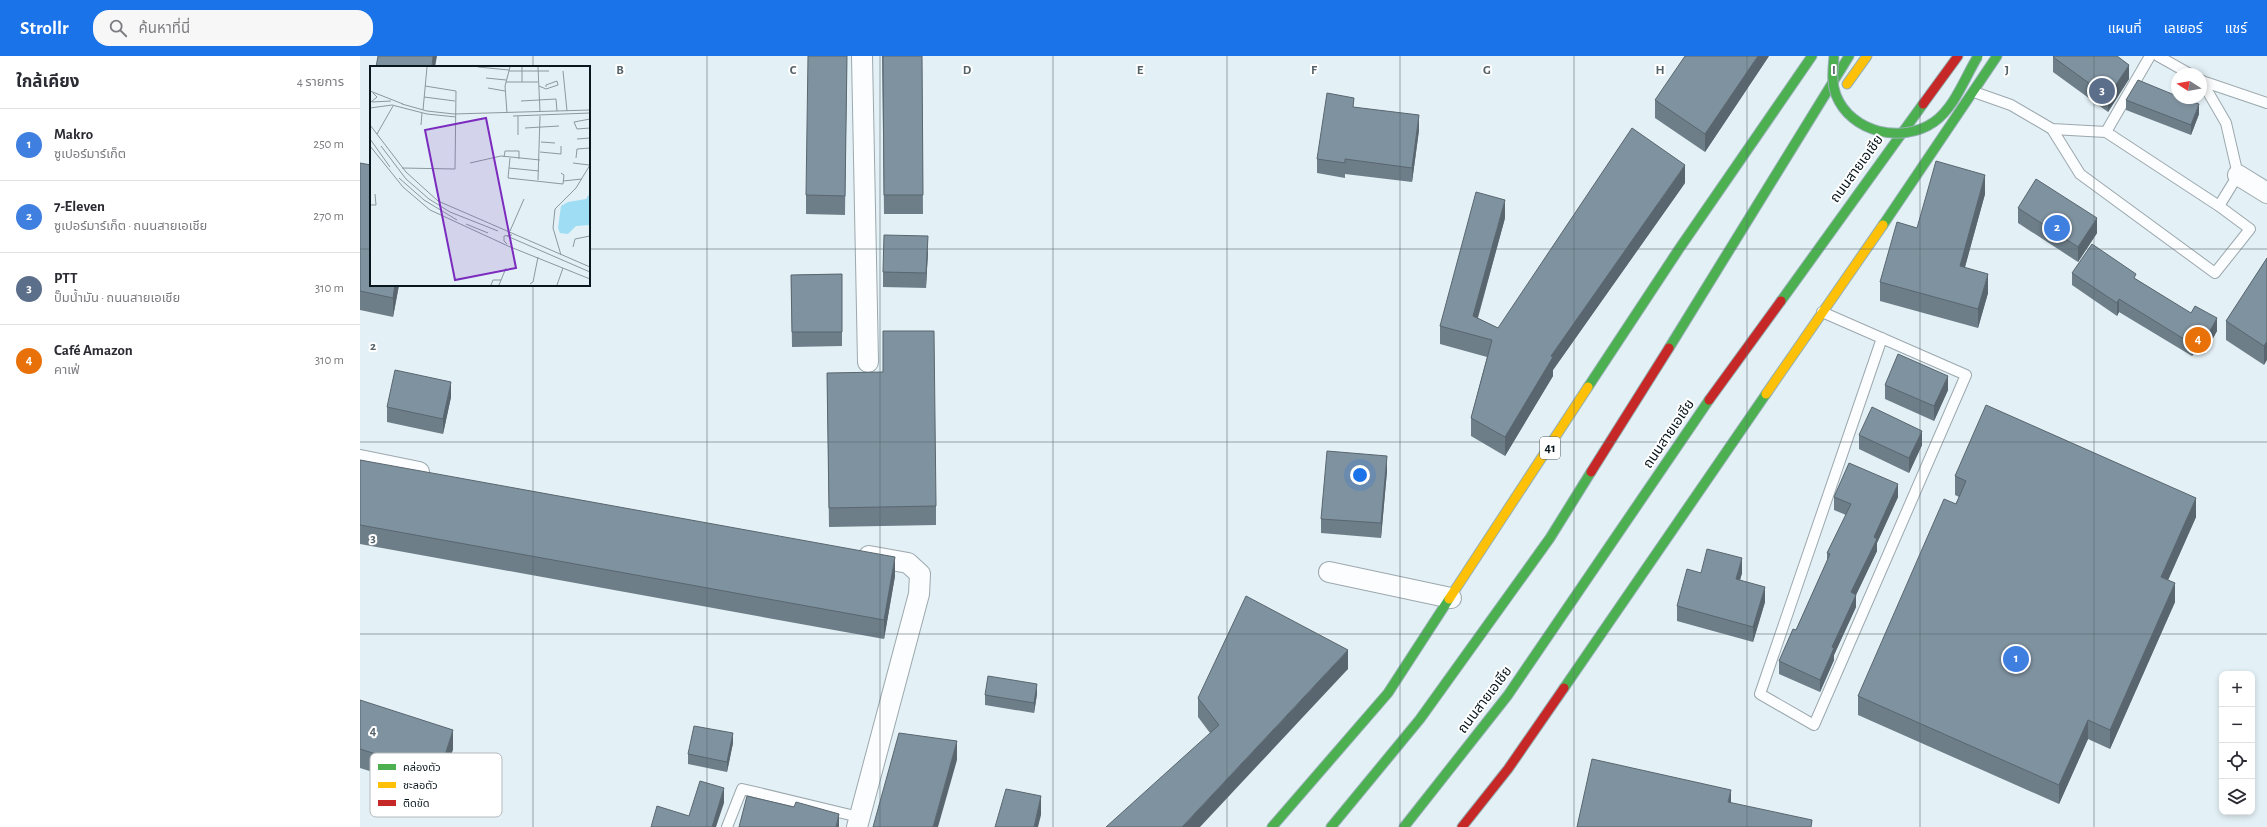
<!DOCTYPE html>
<html lang="th">
<head>
<meta charset="utf-8">
<style>
	body { margin:0; font-family:"Alegreya Sans","Noto Sans Thai",sans-serif; background:#f7f7f7; color:#2b2b33 }
	.controls { position:absolute; right:12px; bottom:12px; display:grid; overflow:hidden; border-radius:8px; box-shadow:0 2px 6px #0003 }
	.controls button { width:36px; height:36px; display:grid; place-items:center; padding:0; border:0; border-bottom:1px solid #e1e1e2; background:#fff; color:#2b2b33; font:20px sans-serif }
	.compass { position:absolute; left:1811px; top:12px; width:36px; height:36px; border-radius:50%; background:#fff; box-shadow:0 2px 6px #0003; rotate:281deg }
	.you { position:absolute; left:1000px; top:419px; width:14px; height:14px; margin:-10px; border:3px solid #fff; border-radius:50%; background:#1a73e8; box-shadow:0 0 0 6px #1a73e833 }
	.badge { display:grid; place-items:center; width:26px; height:26px; border-radius:50%; background:#1a73e8; color:#fff; font-size:13px; font-weight:700 }
	.pin { position:absolute; translate:-50% -50%; border:2px solid #fff; box-shadow:0 1px 4px #0006 }
	.list { margin:0; padding:0; list-style:none }
	h2 { display:flex; justify-content:space-between; align-items:center; height:52px; margin:0; padding:0 16px; font-size:17px }
	h2 small { font-size:13px; font-weight:400; color:#7c7c81 }
	.list li { display:grid; grid-template-columns:26px 1fr auto; gap:12px; align-items:center; box-sizing:border-box; height:72px; padding:0 16px; border-top:1px solid #e1e1e2 }
	.list b { display:block; font-size:15px; white-space:nowrap }
	.list p { margin:0; font-size:13px; white-space:nowrap; color:#7c7c81 }
	.list em { font-size:13px; font-style:normal; color:#7c7c81 }
	.icon { flex:none; width:22px; height:22px; fill:none; stroke:currentColor; stroke-width:2; stroke-linecap:round; stroke-linejoin:round }
	.map { position:relative; flex:none; width:1907px; height:771px; overflow:hidden }
	header { display:flex; align-items:center; gap:24px; box-sizing:border-box; height:56px; padding:0 20px; background:#1a73e8; color:#fff }
	header strong { font-size:19px }
	nav { display:flex; gap:22px; margin-inline-start:auto; font-size:14px }
	.search { width:280px; height:36px; background:#f7f7f7; display:flex; align-items:center; gap:10px; box-sizing:border-box; padding:0 14px; border-radius:16px; color:#7c7c81; font-size:15px }
	main { display:flex }
	aside { flex:1; background:#fff }
	.map>svg:first-child { display:block }
</style>
</head>
<body>
<header>
<strong>Strollr</strong>
<div class="search"><svg class="icon" aria-label="search" viewBox="0 0 24 24"><circle cx="10" cy="10" r="6"/><path d="M15 15l6 6"/></svg>ค้นหาที่นี่</div>
<nav><a>แผนที่</a><a>เลเยอร์</a><a>แชร์</a></nav>
</header>
<main>
<aside>
<h2>ใกล้เคียง<small>4 รายการ</small></h2>
<ul class="list">
<li><span class="badge" style="background:#3f7fe0">1</span><div><b>Makro</b><p>ซูเปอร์มาร์เก็ต</p></div><em>250 m</em></li>
<li><span class="badge" style="background:#3f7fe0">2</span><div><b>7-Eleven</b><p>ซูเปอร์มาร์เก็ต · ถนนสายเอเชีย</p></div><em>270 m</em></li>
<li><span class="badge" style="background:#5c6f8a">3</span><div><b>PTT</b><p>ปั๊มน้ำมัน · ถนนสายเอเชีย</p></div><em>310 m</em></li>
<li><span class="badge" style="background:#e8710a">4</span><div><b>Café Amazon</b><p>คาเฟ่</p></div><em>310 m</em></li>
</ul>
</aside>
<div class="map">
<svg width="1907" height="771" viewBox="0 0 1907 771">
	<rect width="100%" height="100%" fill="#e3f0f5"/>
	<g fill="none" stroke-linecap="round" stroke-linejoin="round">
		<g stroke="#9ca8ae" stroke-width="12">
			<g id="lane">
				<path d="M 1798,0 L 1830,18"/>
				<path d="M 1842,25 L 1907,47"/>
				<path d="M 1614,36 L 1651,49 L 1692,73 L 1746,76 L 1859,150 L 1878,119 L 1866,67 L 1841,24"/>
				<path d="M 1692,73 L 1720,118 L 1855,217 L 1890,173 L 1859,150"/>
				<path d="M 1746,76 L 1790,0"/>
				<path d="M 1462,256 L 1606,319 L 1454,669 L 1400,638 L 1522,282"/>
				<path d="M 367,771 L 382,733 L 499,761"/>
			</g>
		</g>
		<g stroke="#9ca8ae" stroke-width="22">
			<g id="street">
				<path d="M 502,0 L 508,306"/>
				<path d="M 1878,119 L 1907,137"/>
				<path d="M 0,404 L 59,416"/>
				<path d="M 969,516 L 1091,542"/>
				<path d="M 497,771 L 559,538 L 560,518 L 548,507 L 509,500"/>
			</g>
		</g>
		<g stroke="#95b0b4" stroke-width="11">
			<g id="fast">
				<path d="M 1523,169 L 1637,0"/>
				<path d="M 1421,245 L 1563,48"/>
				<path d="M 1309,292 L 1489,0"/>
				<path d="M 1228,331 L 1319,193 L 1452,0"/>
				<path d="M 1204,632 L 1406,338"/>
				<path d="M 912,771 L 1028,637 L 1089,543"/>
				<path d="M 971,771 L 1060,663 L 1190,482 L 1231,416"/>
				<path d="M 1044,771 L 1148,639 L 1349,344"/>
			</g>
		</g>
		<g stroke="#95b0b4" stroke-width="11">
			<g id="slow">
				<path d="M 1487,28 L 1507,0"/>
				<path d="M 1406,338 L 1523,169"/>
				<path d="M 1089,543 L 1228,331"/>
			</g>
		</g>
		<g stroke="#95b0b4" stroke-width="11">
			<g id="jam">
				<path d="M 1563,48 L 1598,0"/>
				<path d="M 1349,344 L 1421,245"/>
				<path d="M 1231,416 L 1309,292"/>
				<path d="M 1102,771 L 1148,713 L 1204,632"/>
			</g>
		</g>
		<use href="#lane" stroke="#fbfdfe" stroke-width="10"/>
		<use href="#street" stroke="#fbfdfe" stroke-width="20"/>
		<use href="#fast" stroke="#4caf50" stroke-width="9"/>
		<use href="#slow" stroke="#ffc107" stroke-width="9"/>
		<use href="#jam" stroke="#c62828" stroke-width="9"/>
		<g stroke="#95b0b4" stroke-width="11" stroke-linecap="butt">
			<path id="fast-bridge" d="M 1474,0 C 1473,14 1471,26 1476,39 C 1491,77 1542,88 1574,66 C 1595,51 1605,21 1618,0"/>
		</g>
		<use href="#fast-bridge" stroke="#4caf50" stroke-width="9"/>
	</g>
	<g fill="#6d7e89">
		<path d="M 487,0 L 485,159 L 446,158 L 446,139 Z"/>
		<path d="M 522,0 L 562,0 L 563,158 L 524,158 Z"/>
		<path d="M 1409,0 L 1345,96 L 1295,62 L 1295,44 Z"/>
		<path d="M 1693,1 L 1769,23 L 1748,56 L 1693,16 Z"/>
		<path d="M 1766,44 L 1839,58 L 1831,79 L 1766,54 Z"/>
		<path d="M 994,51 L 1059,74 L 1052,126 L 985,118 L 985,122 L 957,117 L 957,103 Z"/>
		<path d="M 0,107 L 11,229 L 39,229 L 33,261 L 0,254 Z"/>
		<path d="M 1325,127 L 1193,314 L 1193,320 L 1145,400 L 1111,380 L 1111,362 L 1127,301 L 1080,288 L 1080,270 L 1145,162 L 1118,262 L 1138,272 Z"/>
		<path d="M 1625,138 L 1605,211 L 1628,237 L 1618,272 L 1520,245 L 1520,226 L 1557,172 Z"/>
		<path d="M 1658,152 L 1737,177 L 1718,206 L 1658,167 Z"/>
		<path d="M 568,195 L 566,232 L 523,231 L 523,216 Z"/>
		<path d="M 1907,202 L 1904,309 L 1866,284 L 1866,265 Z"/>
		<path d="M 1712,217 L 1776,223 L 1857,275 L 1844,298 L 1836,294 L 1832,300 L 1759,256 L 1757,260 L 1712,229 Z"/>
		<path d="M 482,218 L 482,290 L 432,291 L 431,219 Z"/>
		<path d="M 467,317 L 576,450 L 576,469 L 469,471 Z"/>
		<path d="M 1525,329 L 1588,334 L 1574,365 L 1525,343 Z"/>
		<path d="M 91,341 L 83,378 L 27,366 L 27,351 Z"/>
		<path d="M 1499,379 L 1562,389 L 1549,417 L 1499,393 Z"/>
		<path d="M 0,404 L 535,520 L 524,583 L 0,488 Z"/>
		<path d="M 1027,415 L 1021,482 L 961,477 L 961,463 Z"/>
		<path d="M 1595,420 L 1836,461 L 1808,524 L 1815,546 L 1750,693 L 1728,683 L 1699,748 L 1498,659 L 1498,640 L 1599,441 L 1595,439 Z"/>
		<path d="M 1474,441 L 1538,441 L 1517,487 L 1517,495 L 1496,539 L 1496,551 L 1474,599 L 1474,604 L 1460,636 L 1419,618 L 1419,605 L 1436,574 L 1467,505 L 1467,497 L 1486,459 L 1474,454 Z"/>
		<path d="M 1341,517 L 1382,517 L 1380,524 L 1405,546 L 1393,586 L 1317,565 L 1317,550 Z"/>
		<path d="M 988,613 L 850,677 L 838,661 L 838,642 Z"/>
		<path d="M 677,638 L 674,657 L 625,649 L 625,639 Z"/>
		<path d="M 0,644 L 93,693 L 79,737 L 0,712 Z"/>
		<path d="M 373,687 L 367,716 L 328,708 L 328,698 Z"/>
	</g>
	<g fill="#59666f">
		<path d="M 73,0 L 77,0 L 75,11 L 72,11 Z"/>
		<path d="M 1398,0 L 1409,0 L 1345,96 L 1345,78 Z"/>
		<path d="M 1769,9 L 1769,23 L 1748,56 L 1748,41 Z"/>
		<path d="M 1839,48 L 1839,58 L 1831,79 L 1831,69 Z"/>
		<path d="M 1059,59 L 1059,74 L 1052,126 L 1052,112 Z"/>
		<path d="M 1325,109 L 1325,127 L 1193,314 L 1193,320 L 1145,400 L 1145,381 L 1191,300 Z"/>
		<path d="M 1625,119 L 1625,138 L 1600,229 L 1600,210 Z"/>
		<path d="M 1145,144 L 1145,162 L 1113,278 L 1113,260 Z"/>
		<path d="M 1737,162 L 1737,177 L 1718,206 L 1718,191 Z"/>
		<path d="M 568,180 L 568,195 L 566,232 L 566,217 Z"/>
		<path d="M 1628,218 L 1628,237 L 1618,272 L 1618,253 Z"/>
		<path d="M 35,229 L 39,229 L 33,261 L 33,242 Z"/>
		<path d="M 1759,243 L 1759,256 L 1757,260 L 1757,247 Z"/>
		<path d="M 1857,262 L 1857,275 L 1844,298 L 1844,286 Z"/>
		<path d="M 1836,282 L 1836,294 L 1832,300 L 1832,288 Z"/>
		<path d="M 1907,285 L 1907,304 L 1904,309 L 1904,290 Z"/>
		<path d="M 1588,320 L 1588,334 L 1574,365 L 1574,350 Z"/>
		<path d="M 91,326 L 91,341 L 83,378 L 83,363 Z"/>
		<path d="M 1562,375 L 1562,389 L 1549,417 L 1549,402 Z"/>
		<path d="M 1027,400 L 1027,415 L 1021,482 L 1021,467 Z"/>
		<path d="M 1538,428 L 1538,441 L 1517,487 L 1517,495 L 1496,539 L 1496,551 L 1474,599 L 1474,604 L 1460,636 L 1460,624 L 1491,536 L 1514,481 Z"/>
		<path d="M 1836,442 L 1836,461 L 1801,540 L 1801,521 Z"/>
		<path d="M 535,501 L 535,520 L 524,583 L 524,564 Z"/>
		<path d="M 1382,502 L 1382,517 L 1376,538 L 1376,523 Z"/>
		<path d="M 1815,527 L 1815,546 L 1750,693 L 1750,674 Z"/>
		<path d="M 1405,531 L 1405,546 L 1393,586 L 1393,571 Z"/>
		<path d="M 988,594 L 988,613 L 840,771 L 822,771 Z"/>
		<path d="M 677,628 L 677,638 L 674,657 L 674,647 Z"/>
		<path d="M 1728,664 L 1728,683 L 1699,748 L 1699,729 Z"/>
		<path d="M 93,674 L 93,693 L 79,737 L 79,718 Z"/>
		<path d="M 373,677 L 373,687 L 367,716 L 367,706 Z"/>
		<path d="M 597,685 L 597,704 L 578,771 L 573,771 Z"/>
		<path d="M 364,732 L 364,747 L 356,771 L 352,771 Z"/>
		<path d="M 1371,734 L 1371,753 L 1368,746 Z"/>
		<path d="M 681,740 L 681,759 L 678,771 L 674,771 Z"/>
		<path d="M 479,758 L 479,771 L 476,771 Z"/>
	</g>
	<g fill="#7f929f" stroke="#59666f">
		<path d="M 18,0 L 73,0 L 72,11 L 16,11 Z"/>
		<path d="M 448,0 L 487,0 L 485,140 L 446,139 Z"/>
		<path d="M 523,0 L 562,0 L 563,139 L 524,139 Z"/>
		<path d="M 1325,0 L 1398,0 L 1345,78 L 1295,44 Z"/>
		<path d="M 1694,0 L 1757,0 L 1769,9 L 1748,41 L 1693,1 Z"/>
		<path d="M 1778,24 L 1817,40 L 1817,42 L 1823,42 L 1839,48 L 1831,69 L 1766,44 Z"/>
		<path d="M 967,37 L 994,42 L 993,51 L 1059,59 L 1052,112 L 985,103 L 985,107 L 957,103 Z"/>
		<path d="M 1272,72 L 1325,109 L 1191,300 L 1193,301 L 1145,381 L 1111,362 L 1132,284 L 1080,270 L 1116,136 L 1145,144 L 1113,260 L 1138,272 Z"/>
		<path d="M 1576,105 L 1625,119 L 1600,210 L 1628,218 L 1618,253 L 1520,226 L 1537,166 L 1557,172 Z"/>
		<path d="M 0,107 L 11,109 L 11,229 L 35,229 L 33,242 L 0,235 Z"/>
		<path d="M 1676,123 L 1737,162 L 1718,191 L 1658,152 Z"/>
		<path d="M 524,179 L 568,180 L 566,217 L 523,216 Z"/>
		<path d="M 1732,188 L 1776,218 L 1774,222 L 1831,257 L 1835,250 L 1857,262 L 1844,286 L 1836,282 L 1832,288 L 1759,243 L 1757,247 L 1712,217 Z"/>
		<path d="M 1907,202 L 1907,285 L 1904,290 L 1866,265 Z"/>
		<path d="M 482,218 L 482,276 L 432,276 L 431,219 Z"/>
		<path d="M 523,275 L 574,275 L 576,450 L 469,452 L 467,317 L 523,316 Z"/>
		<path d="M 1538,298 L 1588,320 L 1574,350 L 1525,329 Z"/>
		<path d="M 35,314 L 91,326 L 83,363 L 27,351 Z"/>
		<path d="M 1626,349 L 1836,442 L 1801,521 L 1815,527 L 1750,674 L 1728,664 L 1699,729 L 1498,640 L 1584,443 L 1596,448 L 1606,425 L 1595,420 Z"/>
		<path d="M 1512,351 L 1562,375 L 1549,402 L 1499,379 Z"/>
		<path d="M 967,395 L 1027,400 L 1021,467 L 961,463 Z"/>
		<path d="M 0,404 L 535,501 L 524,564 L 0,469 Z"/>
		<path d="M 1489,407 L 1538,428 L 1514,481 L 1517,483 L 1491,536 L 1496,539 L 1472,591 L 1474,592 L 1460,624 L 1419,605 L 1433,573 L 1436,574 L 1470,498 L 1467,497 L 1491,448 L 1474,441 Z"/>
		<path d="M 1347,493 L 1382,502 L 1376,523 L 1405,531 L 1393,571 L 1317,550 L 1327,513 L 1341,517 Z"/>
		<path d="M 886,540 L 988,594 L 822,771 L 746,771 L 859,669 L 838,642 Z"/>
		<path d="M 628,620 L 677,628 L 674,647 L 625,639 Z"/>
		<path d="M 0,644 L 93,674 L 79,718 L 0,693 Z"/>
		<path d="M 334,670 L 373,677 L 367,706 L 328,698 Z"/>
		<path d="M 539,677 L 597,685 L 573,771 L 513,771 Z"/>
		<path d="M 1232,703 L 1371,734 L 1368,746 L 1452,764 L 1451,771 L 1217,771 Z"/>
		<path d="M 340,725 L 364,732 L 352,771 L 291,771 L 297,750 L 329,760 Z"/>
		<path d="M 646,733 L 681,740 L 674,771 L 635,771 Z"/>
		<path d="M 387,740 L 434,751 L 436,746 L 479,758 L 476,771 L 379,771 Z"/>
	</g>
	<path fill="none" stroke="#556369" stroke-width="1" stroke-opacity="0.55" d="M 173,0 L 173,11M 347,0 L 347,771M 520,0 L 520,771M 693,0 L 693,771M 867,0 L 867,771M 1040,0 L 1040,771M 1214,0 L 1214,771M 1387,0 L 1387,771M 1560,0 L 1560,771M 1734,0 L 1734,771M 0,193 L 11,193M 229,193 L 1907,193M 173,229 L 173,771M 0,386 L 1907,386M 0,578 L 1907,578"/>
	<g text-anchor="middle" dominant-baseline="central" stroke-width="4" stroke-linejoin="round" paint-order="stroke">
		<rect fill="#fff" stroke="#525d61" stroke-width="1" x="1180" y="381" width="20" height="22" rx="3"/>
		<g font-size="13" font-weight="bold" fill="#08171d">
			<text x="1190" y="392">41</text>
		</g>
		<g font-size="14" fill="#08171d" stroke="#fff">
			<text transform="translate(1497 113) rotate(-54)">ถนนสายเอเชีย</text>
			<text transform="translate(1309 378) rotate(-56)">ถนนสายเอเชีย</text>
			<text transform="translate(1125 644) rotate(-53)">ถนนสายเอเชีย</text>
		</g>
	</g>
	<g transform="translate(10 10)">
		<rect width="220" height="220" fill="#e3f0f5"/>
		<path d="M 220,127 L 220,159 L 206,160 L 198,168 L 190,167 L 188,162 L 191,140 L 198,136 L 216,133 Z" fill="#9fddf4"/>
		<path fill="none" stroke="#8b999f" stroke-width="1" d="M 108,1 L 139,4M 152,1 L 152,16M 168,1 L 170,46M 139,5 L 179,5M 193,5 L 197,45M 116,12 L 136,14M 136,16 L 168,16M 169,20 L 176,23 L 188,19 L 187,15 L 176,19 L 176,21M 118,22 L 135,25M 0,25 L 33,38M 54,31 L 85,35M 151,35 L 186,33 L 187,45M 1,36 L 7,31 L 3,27M 2,36 L 21,35M 32,38 L 57,45 L 84,48 L 220,44M 0,42 L 22,39 L 57,48 L 86,51M 53,44 L 57,1M 137,47 L 135,20 L 140,1M 143,50 L 220,47M 148,50 L 148,69M 220,53 L 204,56 L 207,63 L 220,62M 0,59 L 36,106 L 68,135 L 220,201M 51,59 L 52,47M 155,62 L 189,60M 7,68 L 23,40M 0,73 L 20,101M 207,73 L 220,72M 171,76 L 185,77M 0,80 L 33,121 L 60,144 L 138,180 L 220,213M 11,80 L 36,113 L 59,133 L 80,146 L 128,165M 170,86 L 191,88 L 191,80M 134,91 L 135,85 L 149,85 L 149,93M 140,92 L 138,112 L 193,118 L 194,109 L 191,107M 206,92 L 207,83 L 220,82M 100,97 L 131,90 L 170,94M 203,97 L 219,99M 32,102 L 85,103 L 86,25 L 55,20M 139,102 L 169,105M 29,112 L 54,134 L 87,154M 168,114 L 170,50M 193,115 L 212,113M 0,139 L 6,139 L 5,128M 96,158 L 118,167M 140,165 L 154,133M 137,170 L 220,206M 137,178 L 134,175 L 134,170 L 142,169M 203,181 L 205,173 L 220,170M 191,189 L 183,162 L 185,143 L 206,122 L 220,99M 160,218 L 163,216 L 168,191M 121,219 L 123,214 L 131,214M 129,219 L 136,202M 187,219 L 193,202"/>
		<path fill="#7b2cbf" fill-opacity="0.15" stroke="#7b2cbf" stroke-width="2" d="M 116,52 L 146,202 L 85,214 L 55,64 Z"/>
		<rect width="220" height="220" fill="none" stroke="#08171d" stroke-width="2"/>
	</g>
	<rect x="10" y="697" width="132" height="64" rx="6" fill="#fff" stroke="#b5b9bb" stroke-width="1"/>
	<rect x="18" y="708" width="18" height="6" fill="#4caf50"/>
	<rect x="18" y="726" width="18" height="6" fill="#ffc107"/>
	<rect x="18" y="744" width="18" height="6" fill="#c62828"/>
	<g font-size="11" fill="#08171d">
		<text x="43" y="715">คล่องตัว</text>
		<text x="43" y="733">ชะลอตัว</text>
		<text x="43" y="751">ติดขัด</text>
	</g>
	<g font-size="13" text-anchor="middle" font-weight="bold" fill="#556369" stroke="#fff" stroke-width="4" stroke-linejoin="round" paint-order="stroke">
		<text x="260" y="18">B</text>
		<text x="433" y="18">C</text>
		<text x="607" y="18">D</text>
		<text x="780" y="18">E</text>
		<text x="954" y="18">F</text>
		<text x="1127" y="18">G</text>
		<text x="1300" y="18">H</text>
		<text x="1474" y="18">I</text>
		<text x="1647" y="18">J</text>
		<text x="13" y="294">2</text>
		<text x="13" y="486">3</text>
		<text x="13" y="679">4</text>
	</g>
</svg>
<div class="controls">
<button>+</button>
<button>−</button>
<button><svg class="icon" aria-label="locate" viewBox="0 0 24 24"><circle cx="12" cy="12" r="6"/><path d="M12 2v4M12 18v4M2 12h4M18 12h4"/></svg></button>
<button><svg class="icon" aria-label="layers" viewBox="0 0 24 24"><path d="M12 4l9 5-9 5-9-5zM3 14l9 5 9-5"/></svg></button>
</div>
<svg class="compass" viewBox="-18 -18 36 36"><path d="M0-13l5 13h-10z" fill="#e53935"/><path d="M0 13l5-13h-10z" fill="#7c7c81"/></svg>
<div class="you"></div>
<div class="pin badge" style="left:1656px;top:603px;background:#3f7fe0">1</div>
<div class="pin badge" style="left:1697px;top:172px;background:#3f7fe0">2</div>
<div class="pin badge" style="left:1742px;top:35px;background:#5c6f8a">3</div>
<div class="pin badge" style="left:1838px;top:284px;background:#e8710a">4</div>
</div>
</main>
</body>
</html>
